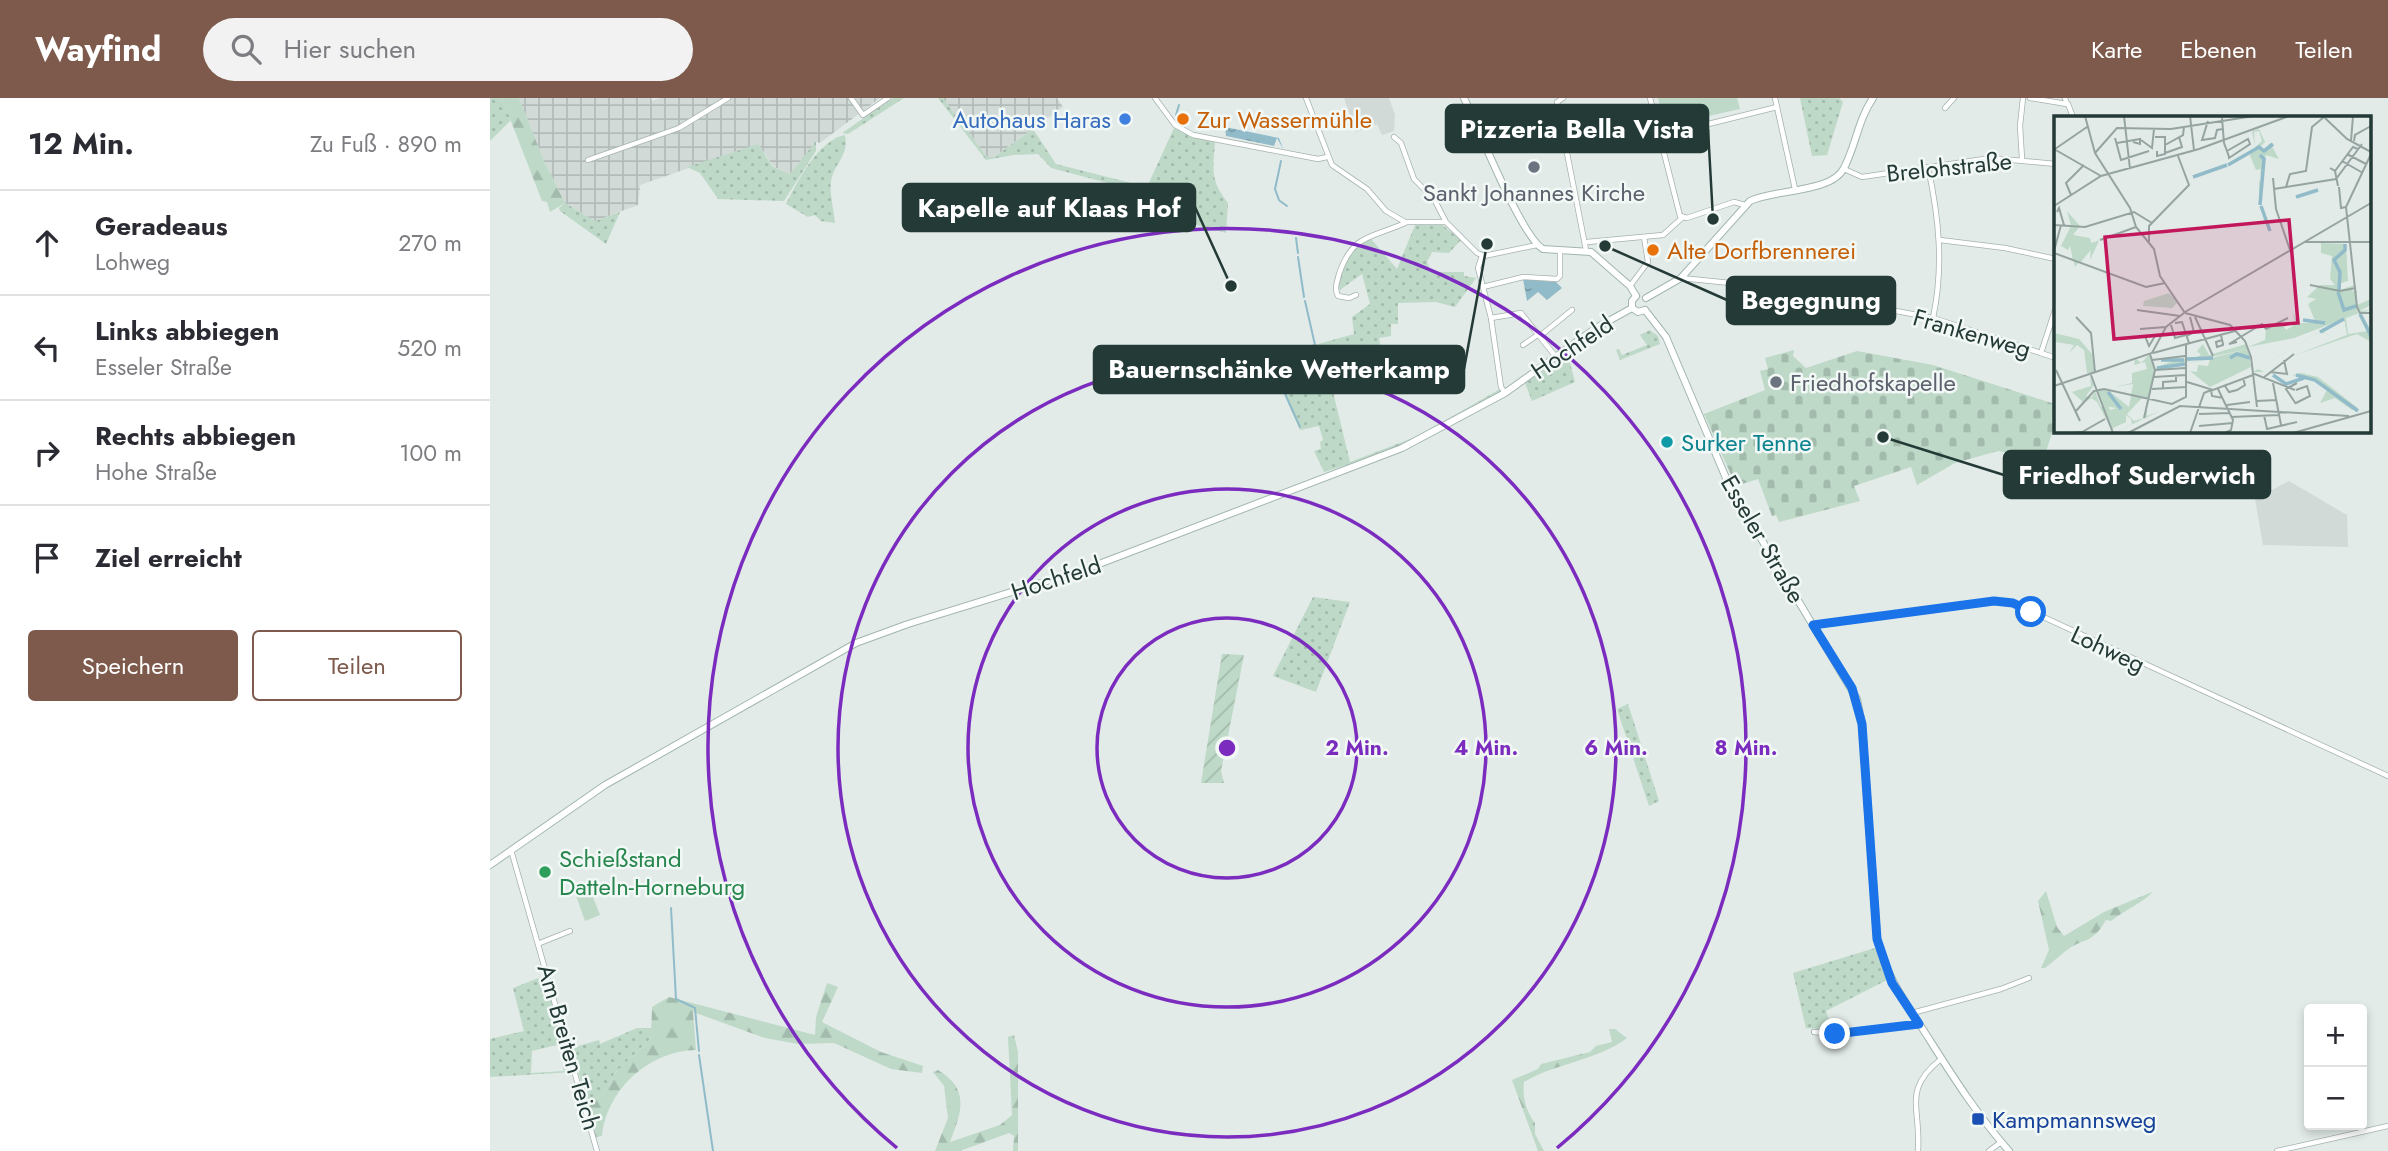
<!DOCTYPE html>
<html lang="de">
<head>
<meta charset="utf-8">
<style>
	body { margin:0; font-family:Jost,sans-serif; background:#f2f2f3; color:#2b2b33 }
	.controls { position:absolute; right:21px; bottom:21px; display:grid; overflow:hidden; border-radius:7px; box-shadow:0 4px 10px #0003 }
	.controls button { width:63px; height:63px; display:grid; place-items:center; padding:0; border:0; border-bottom:2px solid #e1e1e2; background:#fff; color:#2b2b33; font:35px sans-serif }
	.stop { position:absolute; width:21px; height:21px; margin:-16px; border:5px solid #1a73e8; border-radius:50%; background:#fff }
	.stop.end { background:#1a73e8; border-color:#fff; box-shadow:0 2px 7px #0008 }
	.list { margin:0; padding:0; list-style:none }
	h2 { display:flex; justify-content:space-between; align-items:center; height:91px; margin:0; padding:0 28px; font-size:30px }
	h2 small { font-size:23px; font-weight:400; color:#7c7c81 }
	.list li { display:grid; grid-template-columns:46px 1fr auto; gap:21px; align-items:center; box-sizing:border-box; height:105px; padding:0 28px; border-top:2px solid #e1e1e2 }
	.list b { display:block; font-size:26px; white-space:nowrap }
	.list p { margin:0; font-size:23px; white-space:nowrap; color:#7c7c81 }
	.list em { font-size:23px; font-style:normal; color:#7c7c81 }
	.actions { display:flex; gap:14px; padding:21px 28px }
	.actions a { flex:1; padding:16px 0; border:2px solid #7d5a4b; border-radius:7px; text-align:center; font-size:24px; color:#7d5a4b }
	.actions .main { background:#7d5a4b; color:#fff }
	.icon { flex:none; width:38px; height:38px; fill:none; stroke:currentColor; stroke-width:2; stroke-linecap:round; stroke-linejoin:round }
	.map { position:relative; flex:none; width:1898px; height:1053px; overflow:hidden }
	header { display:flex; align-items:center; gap:42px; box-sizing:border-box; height:98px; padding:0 35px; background:#7d5a4b; color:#fff }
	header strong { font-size:33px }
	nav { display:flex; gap:38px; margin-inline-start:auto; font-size:24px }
	.search { width:490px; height:63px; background:#f2f2f3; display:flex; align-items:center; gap:18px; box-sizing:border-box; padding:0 24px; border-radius:38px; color:#7c7c81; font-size:26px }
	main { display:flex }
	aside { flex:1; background:#fff }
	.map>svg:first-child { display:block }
</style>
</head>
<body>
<header>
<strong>Wayfind</strong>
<div class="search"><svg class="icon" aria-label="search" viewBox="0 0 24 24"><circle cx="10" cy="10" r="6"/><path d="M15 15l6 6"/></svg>Hier suchen</div>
<nav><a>Karte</a><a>Ebenen</a><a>Teilen</a></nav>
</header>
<main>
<aside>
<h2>12 Min.<small>Zu Fuß · 890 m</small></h2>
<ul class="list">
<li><svg class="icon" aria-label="ahead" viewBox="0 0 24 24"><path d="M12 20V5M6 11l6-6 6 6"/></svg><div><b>Geradeaus</b><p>Lohweg</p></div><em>270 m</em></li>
<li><svg class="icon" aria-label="left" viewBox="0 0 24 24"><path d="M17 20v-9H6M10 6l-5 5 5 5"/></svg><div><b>Links abbiegen</b><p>Esseler Straße</p></div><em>520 m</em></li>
<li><svg class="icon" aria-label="right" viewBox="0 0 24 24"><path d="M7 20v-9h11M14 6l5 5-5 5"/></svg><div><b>Rechts abbiegen</b><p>Hohe Straße</p></div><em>100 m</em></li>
<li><svg class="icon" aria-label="arrive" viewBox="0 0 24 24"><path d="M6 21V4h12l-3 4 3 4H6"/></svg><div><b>Ziel erreicht</b></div></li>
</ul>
<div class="actions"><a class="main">Speichern</a><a>Teilen</a></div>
</aside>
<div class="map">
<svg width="1898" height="1053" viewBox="0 0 1898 1053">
	<defs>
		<pattern id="industrial-grid" width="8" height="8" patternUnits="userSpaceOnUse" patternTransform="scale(1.75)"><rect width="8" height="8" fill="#d1dad7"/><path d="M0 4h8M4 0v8" fill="none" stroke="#b3bcb9"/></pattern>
		<pattern id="grass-dots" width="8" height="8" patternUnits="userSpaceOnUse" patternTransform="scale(1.75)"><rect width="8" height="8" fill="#bed9c8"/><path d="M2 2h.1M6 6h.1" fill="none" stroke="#a3bbac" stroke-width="1.8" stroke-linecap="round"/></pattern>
		<pattern id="forest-firs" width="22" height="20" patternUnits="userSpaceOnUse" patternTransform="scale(1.75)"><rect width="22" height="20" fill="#bed9c8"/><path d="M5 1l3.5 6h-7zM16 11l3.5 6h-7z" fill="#a3bbac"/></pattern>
		<pattern id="cemetery-stones" width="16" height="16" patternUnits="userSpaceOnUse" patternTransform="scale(1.75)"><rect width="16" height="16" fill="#bed9c8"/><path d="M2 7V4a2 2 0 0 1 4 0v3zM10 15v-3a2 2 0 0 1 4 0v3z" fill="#a3bbac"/></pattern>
		<pattern id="garden-furrows" width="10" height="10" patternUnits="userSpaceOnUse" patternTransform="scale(1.75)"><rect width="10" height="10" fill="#bed9c8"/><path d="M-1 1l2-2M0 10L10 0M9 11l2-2" fill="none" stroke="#a3bbac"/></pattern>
		<pattern id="water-ripples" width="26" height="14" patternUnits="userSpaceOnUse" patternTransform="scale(1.75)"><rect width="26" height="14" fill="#91bbc9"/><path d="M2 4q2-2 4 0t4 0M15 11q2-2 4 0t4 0" fill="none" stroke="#7699a4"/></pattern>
	</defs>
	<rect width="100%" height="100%" fill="#e2ebe8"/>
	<g fill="#d1dad7">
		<path d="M 854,0 L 899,0 L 905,17 L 904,33 L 892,37 L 887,26 L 866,34 Z"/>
		<path d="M 1799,383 L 1857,417 L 1858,449 L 1773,447 L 1765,401 Z"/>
	</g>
	<g fill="url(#industrial-grid)">
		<path d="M 29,0 L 161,0 L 162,3 L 171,0 L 390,0 L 330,45 L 326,44 L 300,76 L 284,69 L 268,46 L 150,87 L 148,107 L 105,123 L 75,105 L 54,63 Z"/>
		<path d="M 453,0 L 567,0 L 573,9 L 504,59 L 497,59 Z"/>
	</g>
	<g fill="url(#grass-dots)">
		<path d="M 0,0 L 12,0 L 21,22 L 0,43 Z"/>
		<path d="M 403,0 L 414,0 L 358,36 L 352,35 Z"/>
		<path d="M 448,0 L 453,0 L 497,59 L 504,59 L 543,31 L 566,66 L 657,89 L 685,28 L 694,35 L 725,44 C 723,72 720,82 738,105 L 736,135 L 658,114 L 654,102 L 644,92 L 561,70 L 548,56 L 523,57 L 496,62 Z"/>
		<path d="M 1310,0 L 1349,0 L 1353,4 L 1337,57 L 1322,58 Z"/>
		<path d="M 355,37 C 359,56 347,63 342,79 C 338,90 344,112 345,125 L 331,123 L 325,117 L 318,119 L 296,106 C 307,84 329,41 355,37 Z"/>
		<path d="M 326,43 L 326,53 L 294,103 L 228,101 L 210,75 L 197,69 L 268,46 L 283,69 L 300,76 Z"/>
		<path d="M 75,105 L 105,123 L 130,114 L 116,146 L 70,113 L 69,110 Z"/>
		<path d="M 949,124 L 971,142 L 959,155 L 942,154 L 937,164 L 941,174 L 974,174 L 974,178 L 986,180 L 965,209 L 946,204 L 908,205 L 908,226 L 901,226 L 901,238 L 889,240 L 891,250 L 872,255 L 872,259 L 836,265 L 860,364 L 928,338 L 1010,291 L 1010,294 L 913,349 L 834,374 L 824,353 L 831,351 L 830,344 L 833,342 L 829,328 L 810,332 L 778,260 L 864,236 L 862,219 L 880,206 L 872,176 L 850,192 L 847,188 L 862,150 L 881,141 L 907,171 L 925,127 Z"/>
		<path d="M 1160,232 L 1168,238 L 1170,246 L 1130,262 L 1126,252 L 1129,251 L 1132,257 L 1157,247 L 1150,237 Z"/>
		<path d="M 1078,257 L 1085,284 L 1042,303 L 1035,285 Z"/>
		<path d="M 823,499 L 860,504 L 826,594 L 783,578 Z"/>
		<path d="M 1138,606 L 1169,703 L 1159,708 L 1127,611 Z"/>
		<path d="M 1385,850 L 1397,882 L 1336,913 L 1342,932 L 1316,930 L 1303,875 Z"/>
		<path d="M 56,877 L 75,945 L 42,953 L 41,975 L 74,973 L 73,968 L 81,967 L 83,974 L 0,979 L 0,941 L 34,933 L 23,890 Z"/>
		<path d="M 147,930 L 162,930 L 161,940 L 124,976 L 114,996 L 98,1007 L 82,953 L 85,949 L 109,942 L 110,946 Z"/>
	</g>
	<g fill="url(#forest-firs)">
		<path d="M 12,0 L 29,0 L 54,63 L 75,105 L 60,114 L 57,104 L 52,103 Z"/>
		<path d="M 1556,793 L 1567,829 L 1574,838 L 1614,814 L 1662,794 C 1656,803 1633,813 1621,823 L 1616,822 C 1602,847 1592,840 1577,852 C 1569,858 1563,864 1555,870 L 1551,870 L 1559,852 L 1548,803 Z"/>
		<path d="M 337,885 L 348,889 L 332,924 L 391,954 L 433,968 L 432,975 L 401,971 L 344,945 L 308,946 L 275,940 L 203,914 L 206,952 C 159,953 117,991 112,1038 L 106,1039 L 98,1007 L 114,996 L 124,976 L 161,940 L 162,909 L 179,899 L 325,937 L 326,919 Z"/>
		<path d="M 1119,931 L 1125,931 L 1137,940 C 1106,963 1066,965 1034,984 C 1032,999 1036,1013 1045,1025 L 1045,1036 L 1054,1053 L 1048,1053 L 1022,982 L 1048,971 L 1051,966 L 1100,954 L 1106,948 L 1122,944 Z"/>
		<path d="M 524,937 L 528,954 L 528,1053 L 523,1053 L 524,1038 L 519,1035 L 470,1053 L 445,1053 L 458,1020 L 454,988 L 443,974 L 448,972 C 481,992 471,1015 460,1044 L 510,1027 L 522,1017 L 518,939 Z"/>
	</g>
	<path fill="url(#cemetery-stones)" d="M 1304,252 L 1303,258 L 1316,270 L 1367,253 L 1443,267 L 1565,306 L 1565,326 L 1554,360 L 1508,353 L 1465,365 L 1427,387 L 1421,369 L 1364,388 L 1370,403 L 1289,424 L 1286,417 L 1282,418 L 1268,381 L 1246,388 L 1214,316 L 1275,292 L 1270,273 L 1278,271 L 1275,260 Z"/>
	<g fill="#bed9c8">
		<path d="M 1168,0 L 1247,0 L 1250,11 L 1196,23 L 1197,27 L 1177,32 Z"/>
		<path d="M 99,789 L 110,817 L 95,823 L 85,795 Z"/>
	</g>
	<path fill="url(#garden-furrows)" d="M 732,556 L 754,557 L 731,673 L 734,685 L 711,685 Z"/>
	<g fill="url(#water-ripples)">
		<path d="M 735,29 L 789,40 L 793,51 L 787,40 L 784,48 L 736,38 Z"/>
		<path d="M 1033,181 L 1066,184 L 1072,190 L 1057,202 L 1048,194 L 1037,203 Z"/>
	</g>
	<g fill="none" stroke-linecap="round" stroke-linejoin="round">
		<g stroke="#91bbc9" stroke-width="2">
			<path d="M 689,7 L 686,17 L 695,26"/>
			<path d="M 789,102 L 785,91 L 791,63"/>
			<path d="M 790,103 L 797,108"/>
			<path d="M 806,140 L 808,155"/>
			<path d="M 808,159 L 814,199"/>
			<path d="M 810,329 L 782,267 L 795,258 L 825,247 L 815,203"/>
			<path d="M 181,810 L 186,901 L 205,910 L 209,953"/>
			<path d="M 209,957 L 223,1053"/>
		</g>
		<g stroke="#a5b2af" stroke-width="6">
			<g id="street">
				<path d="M 361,0 L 373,17 L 398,0"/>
				<path d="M 665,0 L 685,27 L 703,37 L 828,61 L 837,59"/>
				<path d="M 816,0 L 842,67 L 877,91 L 896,113 L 915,124 L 955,124"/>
				<path d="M 1073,0 L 1067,4 L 1096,152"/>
				<path d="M 1160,0 L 1190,118 L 1197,120 L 1244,104 L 1255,107"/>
				<path d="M 1285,0 L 1305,91"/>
				<path d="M 1540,0 L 1577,6 L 1575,0"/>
				<path d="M 1578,6 L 1583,19"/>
				<path d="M 1455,10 L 1464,0"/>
				<path d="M 1170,38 L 1287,9"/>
				<path d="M 904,39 L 911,45 L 924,81 L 944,101 L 956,124 L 987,155 L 994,158 L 1047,147"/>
				<path d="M 999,52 L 1073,31"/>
				<path d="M 1532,61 L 1530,28 L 1533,0"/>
				<path d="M 98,62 L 189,30 L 238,0"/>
				<path d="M 1438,69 C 1449,120 1454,168 1443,220"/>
				<path d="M 1354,71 L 1372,79 L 1501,60 L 1566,66"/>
				<path d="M 1450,142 L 1515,150 L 1566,161"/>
				<path d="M 1097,144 L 1173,137 L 1193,119"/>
				<path d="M 992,158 L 988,170 L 1001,220 L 1011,289 L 1015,295"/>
				<path d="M 1191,180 L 1280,189 L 1443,220 L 1566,260"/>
				<path d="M 1140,188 L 1158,164 L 1154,139"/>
				<path d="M 993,189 L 1033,179 L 1067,181 L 1070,178 L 1070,152"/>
				<path d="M 866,197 L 859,200 L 848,198 C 844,190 847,185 849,176 C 863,136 879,141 915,125"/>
				<path d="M 1001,220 L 1031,215 L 1066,259"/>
				<path d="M 1050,238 L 1082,212"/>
				<path d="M 1033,247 L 1049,236"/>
				<path d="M 1551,255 L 1566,209"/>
				<path d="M 1323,527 L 1504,503 L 1523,505 L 1898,678"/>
				<path d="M 21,752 L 107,1053"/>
				<path d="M 50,845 L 80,833"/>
				<path d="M 1422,915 L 1511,891 L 1539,880"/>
				<path d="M 1324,934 L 1345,936 L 1429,926"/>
				<path d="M 1428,1053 C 1431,1009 1412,992 1451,961"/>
				<path d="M 1499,1053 L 1511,1044"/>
				<path d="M 1787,1053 L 1898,1028"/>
			</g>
		</g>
		<g stroke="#a2b5b0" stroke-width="8">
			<g id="secondary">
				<path d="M 974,0 C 988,29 1031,138 1053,151 L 1101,154 L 1140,188 L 1146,198"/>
				<path d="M 1146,198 L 1142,203 L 1142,210 L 1148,214 L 1155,212"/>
				<path d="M 1156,200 L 1191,180 L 1260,103 C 1284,91 1342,95 1354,70 C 1366,47 1368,22 1383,0"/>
				<path d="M 1155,212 L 1176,239 L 1239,387 L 1367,601 L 1372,626 L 1387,841 C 1397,882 1419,909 1441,944 C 1465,982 1489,1019 1519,1053"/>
				<path d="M 0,767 L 115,687 L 366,545 L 418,526 L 596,471 L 912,350 L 1015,295 L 1106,230 L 1142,210"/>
			</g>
		</g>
		<use href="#street" stroke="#fff" stroke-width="4.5"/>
		<use href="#secondary" stroke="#fff" stroke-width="6"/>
	</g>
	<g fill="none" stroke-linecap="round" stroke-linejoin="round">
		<path stroke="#1a73e8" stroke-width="9" d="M 1345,936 L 1429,926 L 1402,885 L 1387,841 L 1372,626 L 1362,590 L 1323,527 L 1504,503 L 1523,505 L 1541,514"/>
	</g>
	<g fill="none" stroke="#7b2cbf" stroke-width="3.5">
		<circle cx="737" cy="650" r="130"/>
		<circle cx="737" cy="650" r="259"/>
		<circle cx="737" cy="650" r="389"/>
		<path d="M407 1050A519 519 0 1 1 1067 1050"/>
	</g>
	<circle fill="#3f7fe0" stroke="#f2f8f5" stroke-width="2.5" cx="635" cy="21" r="7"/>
	<g fill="#e8710a" stroke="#f2f8f5" stroke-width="2.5">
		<circle cx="693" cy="21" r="7"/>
		<circle cx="1163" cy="152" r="7"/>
	</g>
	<g fill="#6b7280" stroke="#f2f8f5" stroke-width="2.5">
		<circle cx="1044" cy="69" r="7"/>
		<circle cx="1286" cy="284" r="7"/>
	</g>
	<circle fill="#0f9aa8" stroke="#f2f8f5" stroke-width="2.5" cx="1177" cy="344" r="7"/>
	<circle fill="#2e9e5b" stroke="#f2f8f5" stroke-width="2.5" cx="55" cy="774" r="7"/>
	<rect fill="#1a4fb4" stroke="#f2f8f5" stroke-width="2.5" x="1481" y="1014" width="14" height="14" rx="3.5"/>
	<g text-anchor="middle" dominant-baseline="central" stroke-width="5" stroke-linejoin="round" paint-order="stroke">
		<g font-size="24" fill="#366cbe" stroke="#f2f8f5" text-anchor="end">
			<text x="621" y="21">Autohaus Haras</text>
		</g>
		<g font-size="24" fill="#c56008" stroke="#f2f8f5" text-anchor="start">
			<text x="707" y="21">Zur Wassermühle</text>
			<text x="1177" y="152">Alte Dorfbrennerei</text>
		</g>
		<g font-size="24" fill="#243a36" stroke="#f2f8f5">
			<text transform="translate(1459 69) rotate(-6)">Brelohstraße</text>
			<text transform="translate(1482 235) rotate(16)">Frankenweg</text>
			<text transform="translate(1082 249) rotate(-34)">Hochfeld</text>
			<text transform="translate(1273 441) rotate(60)">Esseler Straße</text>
			<text transform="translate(566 480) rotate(-18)">Hochfeld</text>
			<text transform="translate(1618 551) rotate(25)">Lohweg</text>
			<text transform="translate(79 949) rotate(74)">Am Breiten Teich</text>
		</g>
		<g font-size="24" fill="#5b616d" stroke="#f2f8f5">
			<text x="1044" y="94">Sankt Johannes Kirche</text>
			<text x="1300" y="284" text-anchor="start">Friedhofskapelle</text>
		</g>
		<g font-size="24" fill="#0d838f" stroke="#f2f8f5" text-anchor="start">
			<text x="1191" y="344">Surker Tenne</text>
		</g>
		<g font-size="24" fill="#27864d" stroke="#f2f8f5" text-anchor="start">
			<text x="69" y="760">Schießstand<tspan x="69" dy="28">Datteln-Horneburg</tspan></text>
		</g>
		<g font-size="24" fill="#164399" stroke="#f2f8f5" text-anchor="start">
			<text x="1502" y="1021">Kampmannsweg</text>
		</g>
	</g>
	<g transform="translate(1564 18)">
		<rect width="317" height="317" fill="#e2ebe8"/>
		<path d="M 205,13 L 211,26 L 207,30 L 210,34 L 216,27 L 225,43 L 212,39 L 205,63 L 207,71 L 206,88 L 205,88 L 205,63 L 207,53 L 202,54 L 195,37 L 208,25 L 205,15 L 200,16 L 201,30 L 198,15 ZM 303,174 L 303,189 L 317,183 L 317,189 L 305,195 L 317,194 L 307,197 L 317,214 L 317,226 L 303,218 L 241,239 L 293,219 L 290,202 L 305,194 L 301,190 L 289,194 L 295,176 ZM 305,197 L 314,215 L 294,218 L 292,202 ZM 0,217 L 25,223 L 38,238 L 41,257 L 33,257 L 30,234 L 23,229 L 15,237 L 20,229 L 1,226 ZM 149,228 L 155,239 L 192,228 L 194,233 L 132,246 L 147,239 L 143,235 ZM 96,238 L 101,252 L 124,243 L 131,243 L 131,248 L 101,253 L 95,284 L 88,282 L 73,298 L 80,305 L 90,302 L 93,291 L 93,300 L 106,295 L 60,317 L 78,308 L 77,303 L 63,292 L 49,290 L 43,274 L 54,274 L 75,291 L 79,268 L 60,271 L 78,267 L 78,257 L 93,253 L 91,246 L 80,249 L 81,242 L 87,247 ZM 247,257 L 264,261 L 304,292 L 298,294 L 281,282 L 266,287 L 273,274 L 264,264 L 238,259 Z" fill="#bed9c8" fill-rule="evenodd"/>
		<path d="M 13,95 L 26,110 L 19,119 L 36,122 L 37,127 L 45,125 L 36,144 L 37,130 L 21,151 L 16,130 L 14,134 L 7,130 L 17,110 ZM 267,127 L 292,128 L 294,165 L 287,167 L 286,174 L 300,169 L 292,193 L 302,190 L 304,194 L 269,217 L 277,220 L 265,216 L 204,253 L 210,256 L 199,256 L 282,206 L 240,222 L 194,231 L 211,224 L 212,213 L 229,208 L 232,214 L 242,208 L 238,196 L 244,207 L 262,207 L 254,188 L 262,183 L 253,181 L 266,169 L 281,169 L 276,163 L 278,140 L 267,137 ZM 36,261 L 40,269 L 32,280 L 38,281 L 41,275 L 47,291 L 53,288 L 56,294 L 63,292 L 72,298 L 72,306 L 59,312 L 59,316 L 43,286 L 37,282 L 30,287 L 18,276 L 37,270 Z" fill="#bed9c8"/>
		<path d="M 115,177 L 124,186 L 118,192 L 89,190 L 90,185 Z" fill="#bed9c8"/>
		<path d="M 19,119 L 36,123 L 37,128 L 45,124 L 26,147 L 18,142 ZM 194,233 L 197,251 L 156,271 L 136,255 L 143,256 L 144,249 L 154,250 L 156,243 L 132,248 Z" fill="#bed9c8"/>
		<path fill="none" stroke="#91bbc9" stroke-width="3.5" d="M 174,49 L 205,31 L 210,35 L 219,28M 139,61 L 173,49M 242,81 L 264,74M 206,89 L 210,43 L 206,39M 207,90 L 216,115M 285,174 L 286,156 L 280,144 L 291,134 L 291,128M 284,176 L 290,194 L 302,190M 306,198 L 317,220M 249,204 L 271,207M 266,216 L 290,203M 176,242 L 183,238 L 196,242M 133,243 L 159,242M 107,244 L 130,244M 103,252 L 131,248M 219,259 L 232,268 L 250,262M 242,259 L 261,264 L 304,295M 54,276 L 67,293"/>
		<path fill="none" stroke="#96a4a1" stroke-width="2" d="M 31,0 L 41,37 L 76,92 L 82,111 L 100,133 L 106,160 L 131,197M 70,0 L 76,53M 136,0 L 140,34M 168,2 L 170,27 L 173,35 L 175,41 L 175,42 L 196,28 L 194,23 L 173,35M 271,2 L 293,23 L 317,36M 154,5 L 148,24 L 161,22 L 163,14 L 169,13M 101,21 L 111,21 L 111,38 L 103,40 L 103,35M 61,22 L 67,44 L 95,35M 87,24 L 98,32 L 100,13M 297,25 L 299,0M 300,25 L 301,19 L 317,10M 63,27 L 86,23 L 86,28 L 79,26M 111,29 L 129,19 L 130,11M 0,33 L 47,60M 1,33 L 33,11M 41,37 L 63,12 L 117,13 L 200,0M 111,37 L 128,31 L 125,21M 293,38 L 312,48M 317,38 L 292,91 L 303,191 L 306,197 L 317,197M 288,45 L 309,57M 276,52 L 281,55 L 284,70M 281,55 L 299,31 L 304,33M 219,62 L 222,93 L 236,134M 232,71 L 236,58 L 252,55 L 258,11 L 270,1M 285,71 L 287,92 L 292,91M 220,73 L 282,63 L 308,28M 17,79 L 12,67 L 30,49M 0,90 L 47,60 L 145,33 L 235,0M 3,96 L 5,92 L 10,109M 0,109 L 31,111 L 80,96 L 98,107M 46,124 L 82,111M 95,126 L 95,110 L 135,69 L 124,40M 252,126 L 317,126M 0,135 L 7,109M 0,137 L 92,171 L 111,167M 256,169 L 286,175 L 302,172M 83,194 L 126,200M 131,196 L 317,87M 131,197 L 176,209 L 191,225 L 197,241 L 203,291M 22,201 L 37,217 L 41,256M 141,201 L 159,240M 121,207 L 128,206 L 135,227M 117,209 L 121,222 L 132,219M 86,213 L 112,211M 167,219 L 169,228 L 169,229 L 163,231 L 162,226 L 168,224M 91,220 L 101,220 L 95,230 ZM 133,220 L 140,216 L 136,201M 183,226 L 175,228 L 208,208 L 212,213 L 234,202M 99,237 L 181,215M 98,244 L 131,240M 2,254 L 26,305M 101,254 L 131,252M 216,256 L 233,258 L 230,244M 198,257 L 241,274M 37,259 L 59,317M 100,261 L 132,259M 209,262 L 240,238M 133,266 L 159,274 L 199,259M 219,267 L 227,309M 0,270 L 98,237 L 112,211 L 130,197M 171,270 L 175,276 L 183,274 L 191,269 L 189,262M 109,272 L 109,266 L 122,265 L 122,259M 98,273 L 133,271M 164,273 L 179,304 L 177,314 L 171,317M 242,274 L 253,270 L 256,280 L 242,287M 202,285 L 223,284M 242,288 L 232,273 L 243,267M 173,289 L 196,286M 22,295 L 40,275 L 50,273 L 118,288 L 132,281 L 132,228M 145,298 L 176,297M 210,299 L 213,313 L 243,306M 177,301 L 225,299M 90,302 L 101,254 L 96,238M 145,310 L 179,307M 16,317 L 28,316 L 51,303M 74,317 L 126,290 L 295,300M 136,317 L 150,277 L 157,274 L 158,280 L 169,282M 239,317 L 317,295"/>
		<path fill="#c2185b" fill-opacity="0.15" stroke="#c2185b" stroke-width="3.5" d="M 235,104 L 244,207 L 60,223 L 51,121 Z"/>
		<rect width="317" height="317" fill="none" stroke="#243a36" stroke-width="3.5"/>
	</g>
	<circle cx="737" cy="650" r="10" fill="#7b2cbf" stroke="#f2f8f5" stroke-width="3.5"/>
	<g font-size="21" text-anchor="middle" font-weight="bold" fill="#7b2cbf" stroke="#f2f8f5" stroke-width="5" stroke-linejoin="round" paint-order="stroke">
		<text x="867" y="657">2 Min.</text>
		<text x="996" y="657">4 Min.</text>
		<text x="1126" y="657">6 Min.</text>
		<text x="1256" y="657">8 Min.</text>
	</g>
	<path fill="none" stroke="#243a36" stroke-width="2.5" d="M1223 121L1218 31M741 188L705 109M1115 148L1237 202M997 146L974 271M1393 339L1514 377"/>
	<g fill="#243a36" stroke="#f2f8f5" stroke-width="2.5">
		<circle cx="1223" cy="121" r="7"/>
		<circle cx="741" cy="188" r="7"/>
		<circle cx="1115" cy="148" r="7"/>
		<circle cx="997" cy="146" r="7"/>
		<circle cx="1393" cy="339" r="7"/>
	</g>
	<g fill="#243a36" stroke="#243a36" stroke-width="2.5">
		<rect x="956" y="7" width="262" height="47" rx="7"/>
		<rect x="413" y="86" width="292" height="47" rx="7"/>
		<rect x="1237" y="179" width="168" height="47" rx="7"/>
		<rect x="604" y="248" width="370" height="47" rx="7"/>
		<rect x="1514" y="353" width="266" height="47" rx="7"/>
	</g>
	<g font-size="26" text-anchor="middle" font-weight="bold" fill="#fff">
		<text x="1087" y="40">Pizzeria Bella Vista</text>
		<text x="559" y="119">Kapelle auf Klaas Hof</text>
		<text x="1321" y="211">Begegnung</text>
		<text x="789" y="280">Bauernschänke Wetterkamp</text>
		<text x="1647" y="386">Friedhof Suderwich</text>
	</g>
</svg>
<div class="controls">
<button>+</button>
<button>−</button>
</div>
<div class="stop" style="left:1541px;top:514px"></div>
<div class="stop end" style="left:1345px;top:936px"></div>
</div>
</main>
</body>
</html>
